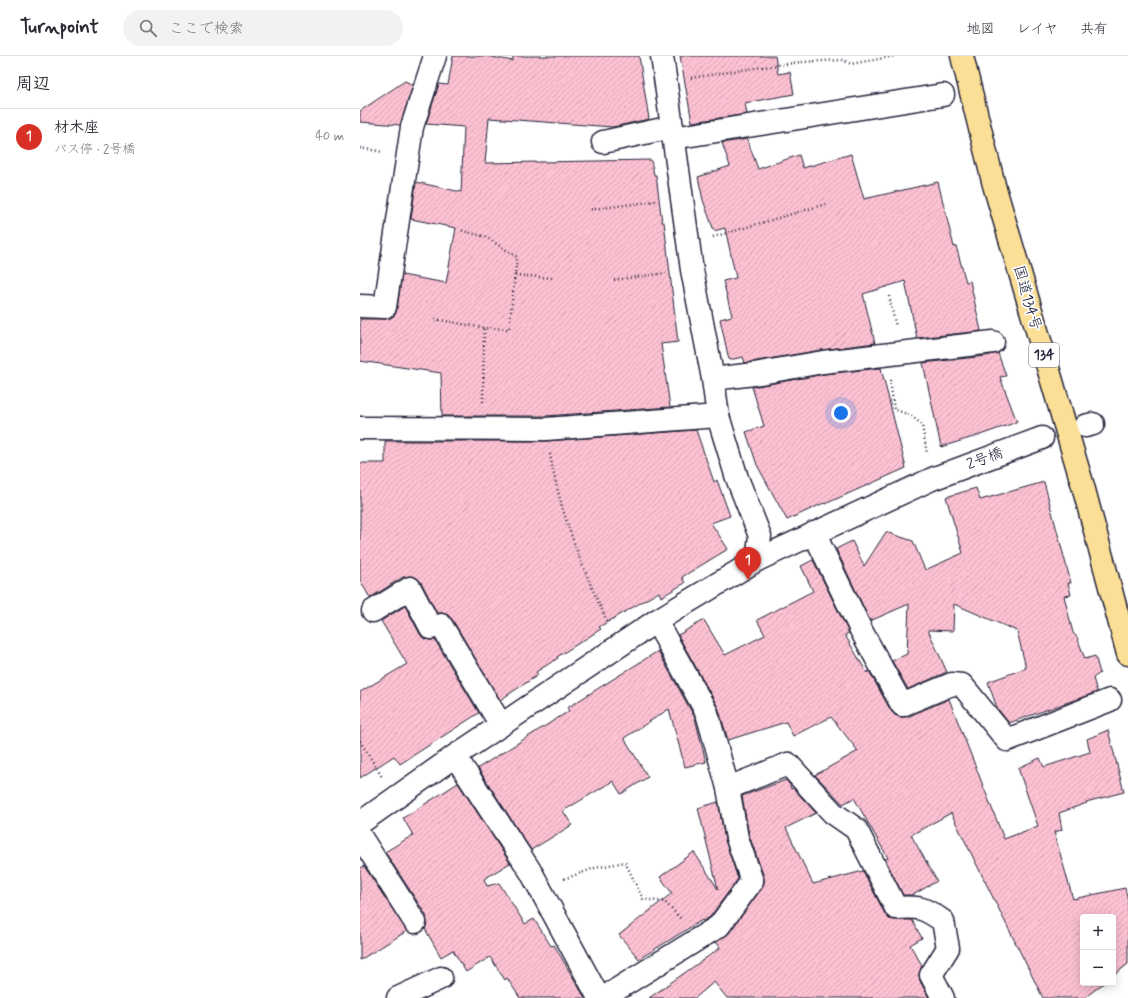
<!DOCTYPE html>
<html lang="ja">
<head>
<meta charset="utf-8">
<style>
	body { margin:0; font-family:Mynerve,"Klee One",sans-serif; background:#f2f2f3; color:#2b2b33 }
	.controls { position:absolute; right:12px; bottom:12px; display:grid; overflow:hidden; border-radius:4px; box-shadow:0 2px 10px #0003 }
	.controls button { width:36px; height:36px; display:grid; place-items:center; padding:0; border:0; border-bottom:1px solid #e1e1e2; background:#fff; color:#2b2b33; font:20px sans-serif }
	.you { position:absolute; left:481px; top:357px; width:14px; height:14px; margin:-10px; border:3px solid #fff; border-radius:50%; background:#1a73e8; box-shadow:0 0 0 6px #1a73e833 }
	.badge { display:grid; place-items:center; width:26px; height:26px; border-radius:50%; background:#d93025; color:#fff; font-size:13px; font-weight:700 }
	.pin { position:absolute; translate:-50% -33px; filter:drop-shadow(0 1px 2px #0008) }
	.pin::after { content:''; position:absolute; top:21px; width:14px; height:12px; background:inherit; clip-path:polygon(0 0,100% 0,50% 100%) }
	.list { margin:0; padding:0; list-style:none }
	h2 { display:flex; justify-content:space-between; align-items:center; height:52px; margin:0; padding:0 16px; font-size:17px }
	h2 small { font-size:13px; font-weight:400; color:#7c7c81 }
	.list li { display:grid; grid-template-columns:26px 1fr auto; gap:12px; align-items:center; box-sizing:border-box; height:56px; padding:0 16px; border-top:1px solid #e1e1e2 }
	.list b { display:block; font-size:15px; white-space:nowrap }
	.list p { margin:0; font-size:13px; white-space:nowrap; color:#7c7c81 }
	.list em { font-size:13px; font-style:normal; color:#7c7c81 }
	.icon { flex:none; width:22px; height:22px; fill:none; stroke:currentColor; stroke-width:2; stroke-linecap:round; stroke-linejoin:round }
	.map { position:relative; flex:none; width:768px; height:942px; overflow:hidden }
	header { display:flex; align-items:center; gap:24px; box-sizing:border-box; height:56px; padding:0 20px; background:#fff; border-bottom:1px solid #e1e1e2 }
	header strong { font-size:19px }
	nav { display:flex; gap:22px; margin-inline-start:auto; font-size:14px }
	.search { width:280px; height:36px; background:#f2f2f3; display:flex; align-items:center; gap:10px; box-sizing:border-box; padding:0 14px; border-radius:22px; color:#7c7c81; font-size:15px }
	main { display:flex }
	aside { flex:1; background:#fff }
	.map>svg:first-child { display:block }
</style>
</head>
<body>
<header>
<strong>Turnpoint</strong>
<div class="search"><svg class="icon" aria-label="search" viewBox="0 0 24 24"><circle cx="10" cy="10" r="6"/><path d="M15 15l6 6"/></svg>ここで検索</div>
<nav><a>地図</a><a>レイヤ</a><a>共有</a></nav>
</header>
<main>
<aside>
<h2>周辺<small></small></h2>
<ul class="list">
<li><span class="badge">1</span><div><b>材木座</b><p>バス停 · 2号橋</p></div><em>40 m</em></li>
</ul>
</aside>
<div class="map">
<svg width="768" height="942" viewBox="0 0 768 942">
	<defs>
		<pattern id="building-hatch" width="6" height="6" patternUnits="userSpaceOnUse"><rect width="6" height="6" fill="#fcc1d2"/><path d="M-1 1l2-2M0 6l6-6M5 7l2-2" fill="none" stroke="#d8a6b5"/></pattern>
	</defs>
	<rect width="100%" height="100%" fill="#fff"/>
	<filter id="ink" filterUnits="userSpaceOnUse"><feTurbulence type="fractalNoise" baseFrequency=".025" numOctaves="2"/><feDisplacementMap in="SourceGraphic" scale="8" xChannelSelector="R" yChannelSelector="G"/><feConvolveMatrix kernelMatrix="1 2 1 2 8 2 1 2 1" color-interpolation-filters="sRGB"/></filter>
	<g filter="url(#ink)">
		<g fill="url(#building-hatch)" stroke="#22223b">
			<path d="M 93,0 L 127,0 L 153,5 L 153,0 L 279,0 L 289,63 L 253,71 L 129,62 L 125,107 L 291,104 L 294,119 L 296,119 L 302,166 L 304,166 L 318,286 L 301,288 L 310,351 L 186,360 L 82,360 L 81,317 L 0,305 L 0,263 L 25,263 L 30,262 L 35,259 L 37,253 L 42,219 L 86,227 L 96,172 L 51,163 L 56,126 L 101,136 L 104,71 L 66,68 L 79,28 L 88,29 Z"/>
			<path d="M 320,0 L 415,0 L 418,18 L 430,16 L 434,38 L 385,47 L 387,58 L 332,66 Z"/>
			<path d="M 45,25 L 53,29 L 40,69 L 0,66 L 0,55 Z"/>
			<path d="M 387,83 L 398,113 L 439,99 L 443,112 L 491,98 L 504,143 L 578,126 L 594,191 L 596,190 L 606,226 L 610,225 L 621,275 L 557,282 L 545,225 L 503,238 L 515,287 L 461,294 L 385,307 L 383,301 L 369,304 L 360,263 L 372,260 L 363,225 L 376,222 L 365,172 L 354,175 L 343,144 L 338,121 L 370,110 L 362,87 Z"/>
			<path d="M 638,297 L 646,320 L 640,321 L 657,366 L 623,378 L 581,391 L 563,307 L 626,300 Z"/>
			<path d="M 521,312 L 546,412 L 465,448 L 464,447 L 427,464 L 397,409 L 386,376 L 404,370 L 392,331 L 465,318 Z"/>
			<path d="M 336,374 L 354,426 L 357,424 L 370,460 L 351,467 L 368,493 L 322,521 L 325,527 L 301,541 L 299,536 L 239,571 L 241,573 L 197,601 L 198,602 L 176,616 L 178,619 L 140,644 L 92,563 L 88,559 L 83,557 L 77,557 L 61,526 L 57,522 L 50,520 L 43,521 L 10,542 L 0,524 L 0,407 L 25,407 L 25,385 L 187,385 Z"/>
			<path d="M 684,426 L 711,527 L 708,527 L 711,539 L 704,540 L 713,577 L 717,581 L 725,603 L 735,600 L 740,617 L 733,622 L 737,636 L 649,667 L 637,652 L 628,626 L 666,612 L 657,575 L 594,548 L 593,575 L 568,574 L 587,616 L 548,633 L 532,605 L 547,598 L 549,548 L 510,565 L 476,493 L 492,485 L 504,510 L 526,476 L 553,485 L 565,514 L 603,497 L 586,441 L 616,432 L 620,444 Z"/>
			<path d="M 453,504 L 489,577 L 485,579 L 507,617 L 509,615 L 531,655 L 535,659 L 540,661 L 547,661 L 589,643 L 644,783 L 678,770 L 658,712 L 680,702 L 684,711 L 730,696 L 727,683 L 748,674 L 764,736 L 726,746 L 727,747 L 699,757 L 702,774 L 694,776 L 713,843 L 765,832 L 768,844 L 768,908 L 753,920 L 753,861 L 723,861 L 723,927 L 744,927 L 724,942 L 683,942 L 591,757 L 551,779 L 577,825 L 553,839 L 543,839 L 525,803 L 528,802 L 494,742 L 483,748 L 455,719 L 498,695 L 471,661 L 433,680 L 426,666 L 368,684 L 358,651 L 318,579 L 344,564 L 365,599 L 405,579 L 397,564 L 453,535 L 441,510 Z"/>
			<path d="M 45,550 L 60,578 L 63,582 L 69,584 L 75,584 L 119,657 L 40,708 L 34,700 L 0,722 L 0,636 L 47,608 L 21,565 Z"/>
			<path d="M 298,595 L 335,662 L 346,706 L 325,711 L 309,653 L 264,682 L 288,721 L 261,738 L 253,725 L 203,755 L 212,769 L 171,794 L 118,712 L 209,655 L 207,652 Z"/>
			<path d="M 426,724 L 430,729 L 431,733 L 433,732 L 456,757 L 426,772 L 453,828 L 503,815 L 525,858 L 529,863 L 536,864 L 552,864 L 562,882 L 550,889 L 562,909 L 559,919 L 560,925 L 569,942 L 367,942 L 354,926 L 335,942 L 289,942 L 360,892 L 357,886 L 369,877 L 402,832 L 404,827 L 404,821 L 389,779 L 382,740 Z"/>
			<path d="M 98,727 L 150,807 L 124,823 L 127,830 L 139,827 L 165,868 L 174,863 L 191,890 L 194,889 L 225,942 L 160,942 L 147,922 L 145,924 L 130,901 L 106,916 L 93,894 L 81,901 L 65,873 L 67,866 L 66,859 L 25,796 L 53,779 L 43,762 Z"/>
			<path d="M 358,746 L 365,784 L 378,823 L 350,861 L 343,865 L 342,864 L 279,903 L 259,879 L 312,837 L 300,821 L 334,796 L 358,833 L 338,752 Z"/>
			<path d="M 4,810 L 47,875 L 0,904 L 0,812 Z"/>
		</g>
		<g fill="none" stroke-linecap="round" stroke-linejoin="round">
			<g stroke="#22223b" stroke-width="25">
				<g id="minor">
					<path d="M 313,82 L 583,39"/>
					<path d="M 243,86 L 312,71"/>
					<path d="M 0,250 L 25,251 L 52,71 L 75,0"/>
					<path d="M 353,323 L 394,318 L 463,306 L 633,286"/>
					<path d="M 725,370 L 733,368"/>
					<path d="M 0,372 L 186,373 L 358,360"/>
					<path d="M 454,477 L 502,576 L 542,649 L 592,628 L 602,629 L 647,684 L 750,644"/>
					<path d="M 397,504 L 572,423 L 682,382"/>
					<path d="M 13,555 L 50,532 L 71,572 L 81,569 L 141,669"/>
					<path d="M 95,700 L 171,816 L 239,942"/>
					<path d="M 368,732 L 428,708 L 473,757 L 496,773 L 536,852 C 560,850 564,852 583,865 L 588,892 L 571,919 L 583,942"/>
					<path d="M 0,767 L 95,700 L 296,565 L 397,504 L 400,480 L 377,422 L 358,360 L 353,323 L 332,214 L 302,0"/>
					<path d="M 0,780 L 55,866"/>
					<path d="M 38,942 L 81,922"/>
					<path d="M 243,942 L 359,870 L 392,825 L 377,782 L 368,732 L 347,657 L 296,565"/>
				</g>
			</g>
			<g stroke="#22223b" stroke-width="25">
				<path id="highway" d="M 602,0 L 634,129 L 723,430 L 768,598"/>
			</g>
			<g stroke="#22223b" stroke-width="2.5" stroke-dasharray="1 3" stroke-linecap="butt">
				<path d="M 331,22 L 381,14 L 441,6 L 483,4 L 491,8 L 535,0"/>
				<path d="M 0,92 L 23,96"/>
				<path d="M 227,154 L 296,145"/>
				<path d="M 353,181 L 466,148"/>
				<path d="M 155,219 L 193,222"/>
				<path d="M 254,224 L 306,217"/>
				<path d="M 529,240 L 536,271"/>
				<path d="M 75,263 L 124,272 L 149,273 L 157,201 L 126,181 L 100,174"/>
				<path d="M 530,324 L 534,353 L 552,360 L 562,369 L 567,398"/>
				<path d="M 123,346 L 124,272"/>
				<path d="M 190,398 C 200,457 222,512 248,567"/>
				<path d="M 0,685 L 22,721"/>
				<path d="M 204,823 L 235,812 L 265,806 L 283,843 L 305,846 L 322,864"/>
			</g>
			<use href="#minor" stroke="#fff" stroke-width="22"/>
			<use href="#highway" stroke="#fbdf96" stroke-width="22"/>
		</g>
	</g>
	<g text-anchor="middle" dominant-baseline="central" stroke-width="3.5" stroke-linejoin="round" paint-order="stroke">
		<rect fill="#fff" stroke="#646476" stroke-width="1" x="669" y="287" width="30" height="24" rx="3"/>
		<g font-size="14" font-weight="bold" fill="#22223b">
			<text x="684" y="299">134</text>
		</g>
		<g font-size="15" fill="#22223b" stroke="#fff">
			<text transform="translate(667 242) rotate(74)">国道134号</text>
			<text transform="translate(625 403) rotate(-20)">2号橋</text>
		</g>
	</g>
</svg>
<div class="controls">
<button>+</button>
<button>−</button>
</div>
<div class="you"></div>
<div class="pin badge" style="left:388px;top:524px">1</div>
</div>
</main>
</body>
</html>
